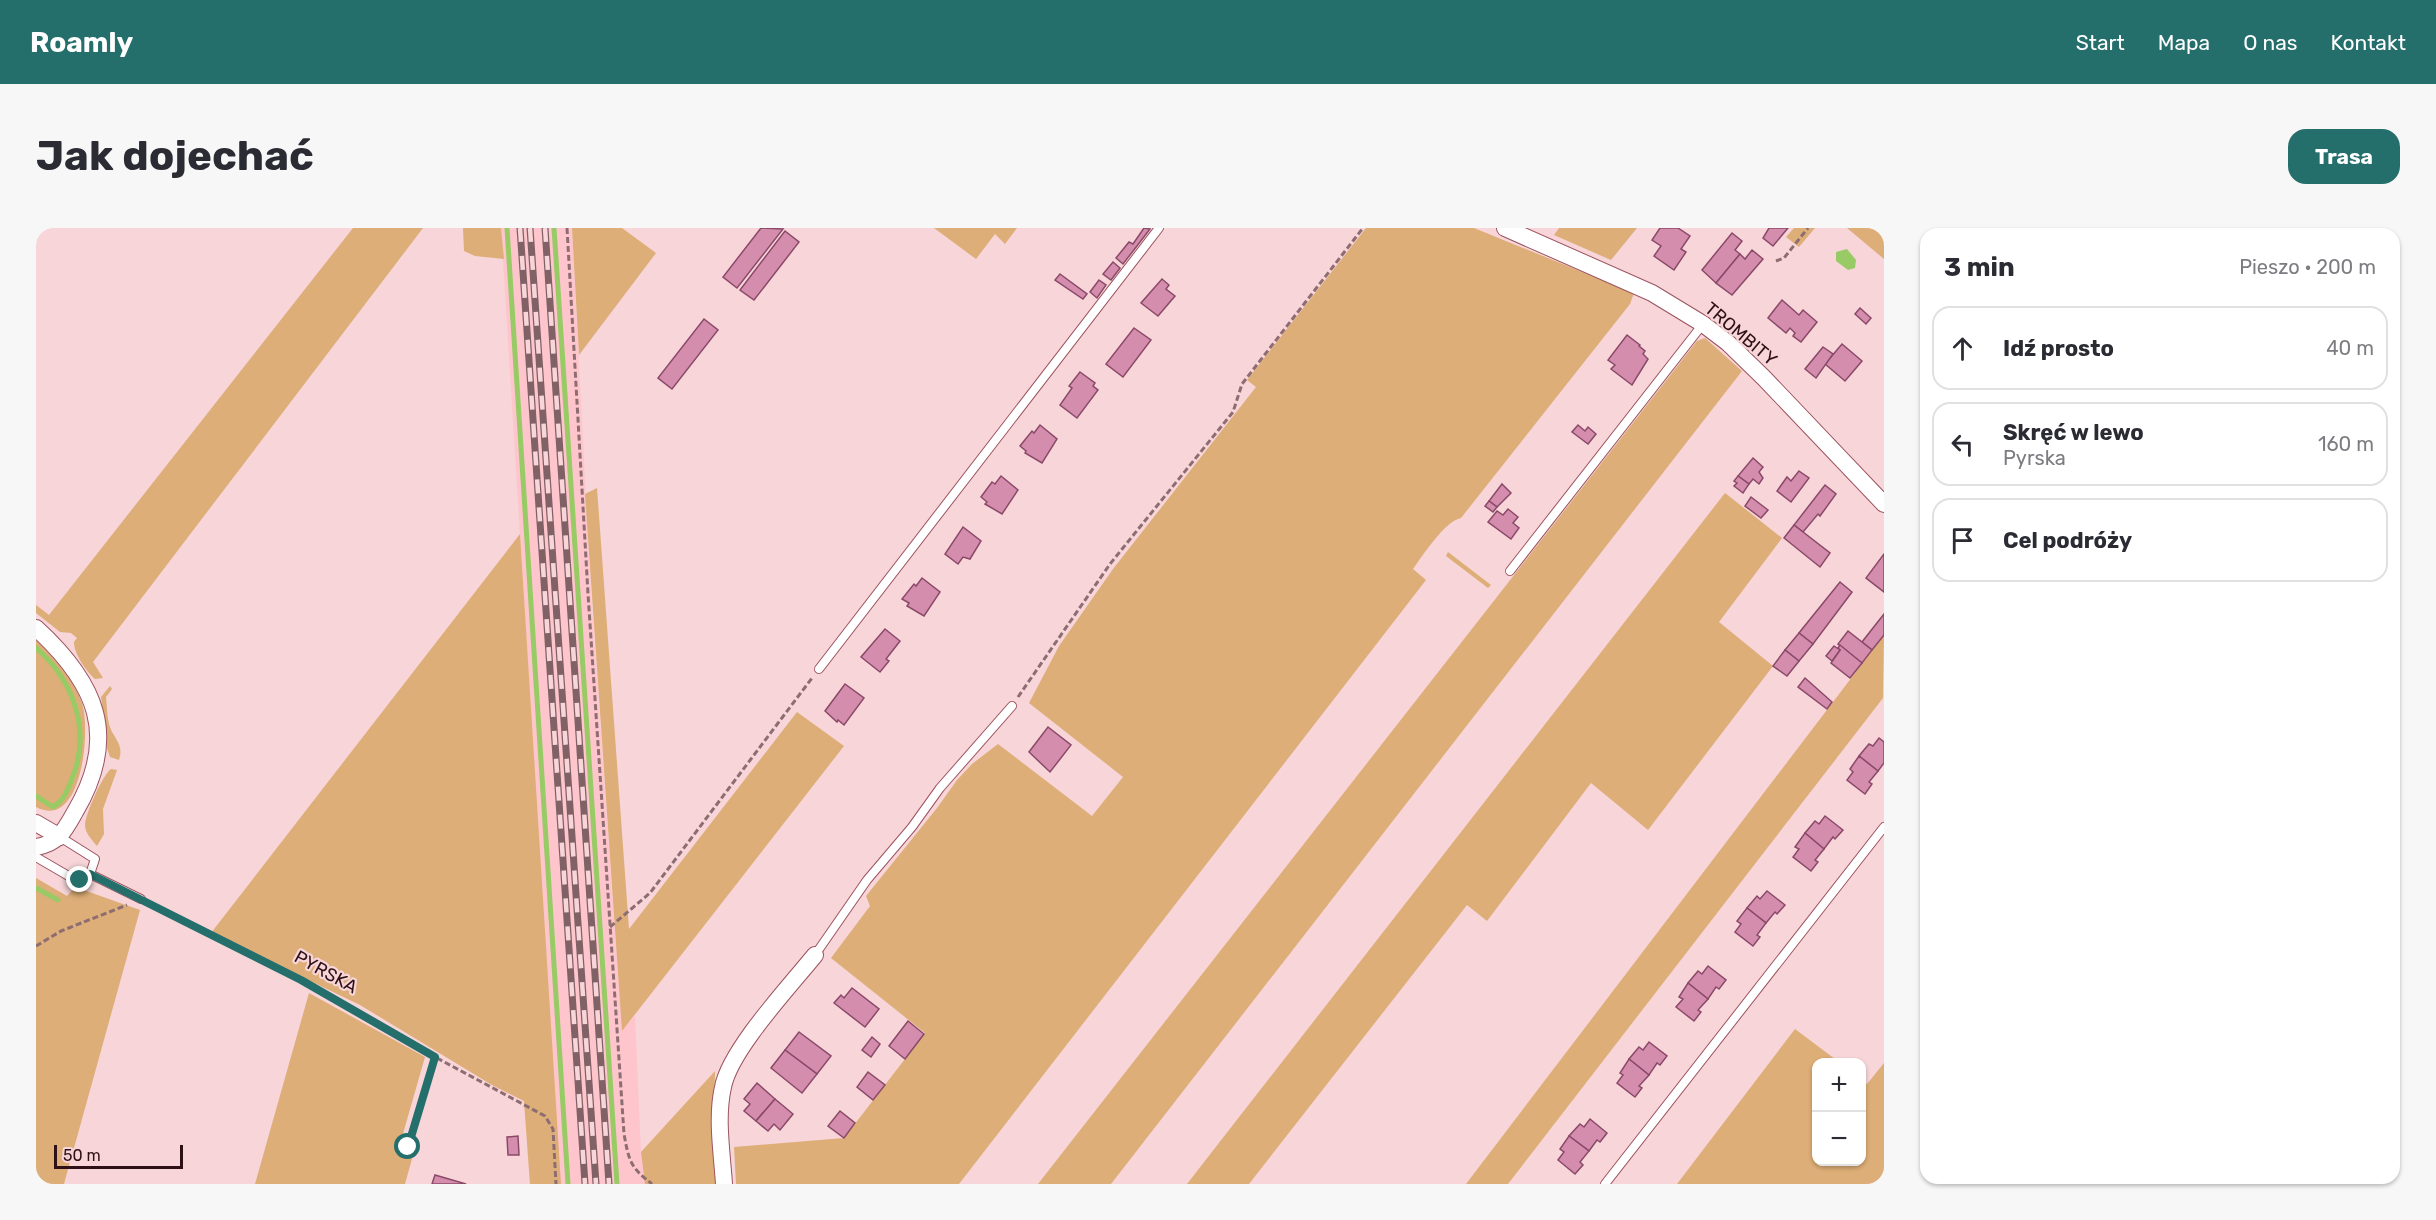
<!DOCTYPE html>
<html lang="pl">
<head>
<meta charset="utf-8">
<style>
	body { margin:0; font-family:Rubik,sans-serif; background:#f7f7f7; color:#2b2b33 }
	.controls { position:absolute; right:18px; bottom:18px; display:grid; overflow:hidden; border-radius:12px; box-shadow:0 2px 4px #0004 }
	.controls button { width:54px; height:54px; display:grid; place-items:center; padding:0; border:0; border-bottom:2px solid #e1e1e2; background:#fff; color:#2b2b33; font:30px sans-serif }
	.scale { position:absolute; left:18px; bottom:15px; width:129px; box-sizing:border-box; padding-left:6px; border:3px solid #2e1116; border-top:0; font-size:16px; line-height:21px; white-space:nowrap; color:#2e1116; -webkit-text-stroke:4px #f7d5d8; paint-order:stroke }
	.stop { position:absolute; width:18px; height:18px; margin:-14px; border:4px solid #246e6b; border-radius:50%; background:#fff }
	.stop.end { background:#246e6b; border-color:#fff; box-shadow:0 2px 6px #0008 }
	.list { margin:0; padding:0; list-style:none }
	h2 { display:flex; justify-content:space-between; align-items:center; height:78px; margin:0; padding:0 24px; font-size:26px }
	h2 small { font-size:20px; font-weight:400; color:#7c7c81 }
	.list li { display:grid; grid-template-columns:39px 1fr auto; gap:18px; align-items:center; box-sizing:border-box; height:84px; margin:0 12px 12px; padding:0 12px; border:2px solid #e1e1e2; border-radius:18px }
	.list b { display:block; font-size:22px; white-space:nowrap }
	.list p { margin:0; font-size:20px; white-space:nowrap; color:#7c7c81 }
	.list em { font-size:20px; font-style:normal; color:#7c7c81 }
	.icon { flex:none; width:33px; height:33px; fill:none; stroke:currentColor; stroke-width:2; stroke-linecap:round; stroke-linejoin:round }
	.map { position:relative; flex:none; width:1848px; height:956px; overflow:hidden; border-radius:18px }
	header { display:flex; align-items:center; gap:36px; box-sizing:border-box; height:84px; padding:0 30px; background:#246e6b; color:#fff }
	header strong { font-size:28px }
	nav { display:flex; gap:33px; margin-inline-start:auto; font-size:21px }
	.intro { display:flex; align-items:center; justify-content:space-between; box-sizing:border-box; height:144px; padding:0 36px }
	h1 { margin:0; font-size:42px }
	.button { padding:15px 27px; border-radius:18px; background:#246e6b; color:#fff; font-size:21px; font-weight:700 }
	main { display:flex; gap:36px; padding:0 36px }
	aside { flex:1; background:#fff; border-radius:18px; box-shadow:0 2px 4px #0004 }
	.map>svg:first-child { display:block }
</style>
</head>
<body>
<header>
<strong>Roamly</strong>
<nav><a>Start</a><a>Mapa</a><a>O nas</a><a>Kontakt</a></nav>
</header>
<div class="intro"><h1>Jak dojechać</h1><a class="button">Trasa</a></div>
<main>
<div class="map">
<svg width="1848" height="956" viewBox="0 0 1848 956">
	<rect width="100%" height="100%" fill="#f7d5d8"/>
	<path fill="#fec6cc" d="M 465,0 L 536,0 L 555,367 L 586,802 L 599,788 L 605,924 L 609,956 L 494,956 L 488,873 L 456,857 L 515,807 Z"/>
	<g fill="#ddae77">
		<path d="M 317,0 L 387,0 L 57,434 L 67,450 L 59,451 C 50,443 38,426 38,414 L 41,410 L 35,405 L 24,404 L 0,385 L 0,377 L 13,387 Z"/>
		<path d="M 427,0 L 465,0 L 468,31 L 439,28 L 428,23 Z"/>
		<path d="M 536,0 L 586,0 L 620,25 L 543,127 Z"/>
		<path d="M 898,0 L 981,0 L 969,16 L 959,6 L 940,31 Z"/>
		<path d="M 1330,0 L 1438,0 L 1598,65 L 1594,76 L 1425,290 C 1409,293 1387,327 1377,341 L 1390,352 L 923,956 L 700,956 L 698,919 L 808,910 L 889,805 L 795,730 L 834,678 L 830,668 L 901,580 L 921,552 L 936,536 L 962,516 L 1056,588 L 1087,549 L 993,475 L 1023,418 L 1077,341 L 1220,159 L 1211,152 Z"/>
		<path d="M 1523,0 L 1601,0 L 1575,32 L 1518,7 Z"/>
		<path d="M 1758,0 L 1779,0 L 1763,19 L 1750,9 Z"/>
		<path d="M 1811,0 L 1848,0 L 1848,31 Z"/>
		<path d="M 1669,110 L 1706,143 L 1075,956 L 1002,956 L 1661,113 Z"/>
		<path d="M 561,260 L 593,701 L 761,484 L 808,518 L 586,803 L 549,266 Z"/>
		<path d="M 1689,265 L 1746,310 L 1683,394 L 1737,438 L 1612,602 L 1555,555 L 1451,693 L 1431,677 L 1213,956 L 1151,956 Z"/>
		<path d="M 484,306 L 525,956 L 494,956 L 488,873 L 456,857 L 324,777 L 175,705 Z"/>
		<path d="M 1412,324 L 1455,357 L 1452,360 L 1410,328 Z"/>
		<path d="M 1848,407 L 1847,470 L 1472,956 L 1430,956 Z"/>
		<path d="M 0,412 C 19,430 37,450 46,475 C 55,503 46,603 0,579 Z"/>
		<path d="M 74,458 L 76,461 L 70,469 C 71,479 71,495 76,504 C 82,514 87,520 83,532 L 74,529 L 71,520 L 65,469 Z"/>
		<path d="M 75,541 L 81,542 L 67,581 L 68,606 L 61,618 C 56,612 49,605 49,597 C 49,587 67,546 75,541 Z"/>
		<path d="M 0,650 L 31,668 L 39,659 L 104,682 L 28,956 L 0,956 Z"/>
		<path d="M 273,765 L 389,829 L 362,923 L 377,927 L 369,956 L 219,956 Z"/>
		<path d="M 1759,801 L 1803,834 L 1780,834 L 1780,934 L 1826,934 L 1826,852 L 1831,856 L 1848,835 L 1848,956 L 1641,956 Z"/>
		<path d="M 679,843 L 677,920 L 680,956 L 609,956 L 605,924 Z"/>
	</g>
	<path fill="#98ca66" d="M 1811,21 L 1820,32 L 1819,40 L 1812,42 L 1800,33 L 1800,24 Z"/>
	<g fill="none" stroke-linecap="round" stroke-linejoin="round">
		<g stroke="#98ca66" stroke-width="5">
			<path d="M 471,0 L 532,956"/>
			<path d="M 518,0 L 581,956"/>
			<path d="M 0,420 C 37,452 55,501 37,548 C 32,560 29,572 17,579 L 0,568"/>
			<path d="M 0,660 L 22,672"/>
		</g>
	</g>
	<g fill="#d58dae" stroke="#8a4968" stroke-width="1.5">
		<path d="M 725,0 L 747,1 L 701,60 L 687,49 Z"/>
		<path d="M 1108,0 L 1114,1 L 1087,36 L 1080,30 L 1093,14 L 1097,16 Z"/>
		<path d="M 1624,0 L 1642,0 L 1654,8 L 1645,21 L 1650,24 L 1638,42 L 1618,28 L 1625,18 L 1616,12 Z"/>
		<path d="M 1733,0 L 1752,0 L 1737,18 L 1727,10 Z"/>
		<path d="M 749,3 L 763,14 L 718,72 L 704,62 Z"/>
		<path d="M 1696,5 L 1706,13 L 1699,22 L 1704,26 L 1680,55 L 1666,42 Z"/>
		<path d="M 1716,22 L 1727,31 L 1696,67 L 1680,55 L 1704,26 L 1709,31 Z"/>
		<path d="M 1077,34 L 1084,40 L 1075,52 L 1067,46 Z"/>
		<path d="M 1024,46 L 1051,66 L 1047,71 L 1019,52 Z"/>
		<path d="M 1126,51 L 1133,57 L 1130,61 L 1139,68 L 1122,88 L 1105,75 Z"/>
		<path d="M 1063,52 L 1070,57 L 1061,70 L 1054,64 Z"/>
		<path d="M 1746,72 L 1763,87 L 1767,82 L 1781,94 L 1765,114 L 1757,108 L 1759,105 L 1754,100 L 1750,105 L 1732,90 Z"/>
		<path d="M 1824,80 L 1835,90 L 1830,96 L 1819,86 Z"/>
		<path d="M 668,91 L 682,102 L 636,161 L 622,150 Z"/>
		<path d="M 1098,100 L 1115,112 L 1087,149 L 1070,136 Z"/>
		<path d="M 1591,107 L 1604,117 L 1603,118 L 1609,123 L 1607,126 L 1612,131 L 1596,157 L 1575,141 L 1579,137 L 1572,132 Z"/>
		<path d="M 1806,116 L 1826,133 L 1809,153 L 1789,136 Z"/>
		<path d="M 1787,119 L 1797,126 L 1780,150 L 1769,141 Z"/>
		<path d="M 1044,144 L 1059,155 L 1057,158 L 1062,162 L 1041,190 L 1024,177 L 1036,160 L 1033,158 Z"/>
		<path d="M 1004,197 L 1021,211 L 1006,235 L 989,225 L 990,223 L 984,218 L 996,203 L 998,205 Z"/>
		<path d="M 1542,197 L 1549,203 L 1552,199 L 1560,206 L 1552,216 L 1536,204 Z"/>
		<path d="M 1717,230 L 1727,239 L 1723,244 L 1727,250 L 1723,256 L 1717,251 L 1713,256 L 1702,248 Z"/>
		<path d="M 1763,243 L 1773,250 L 1755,274 L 1741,263 L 1751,249 L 1755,253 Z"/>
		<path d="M 965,248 L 982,262 L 966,286 L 949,276 L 951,274 L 945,269 L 956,254 L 959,256 Z"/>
		<path d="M 1702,248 L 1713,256 L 1707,265 L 1698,258 L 1701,255 L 1698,253 Z"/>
		<path d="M 1466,256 L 1475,265 L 1461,279 L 1453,273 Z"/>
		<path d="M 1789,257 L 1800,266 L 1784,288 L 1782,286 L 1767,304 L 1758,297 Z"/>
		<path d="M 1715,269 L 1732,282 L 1725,290 L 1709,278 Z"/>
		<path d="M 1453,273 L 1461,279 L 1457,284 L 1449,278 Z"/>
		<path d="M 1472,281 L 1482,289 L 1477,295 L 1483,300 L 1475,311 L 1452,294 L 1461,283 L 1467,287 Z"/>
		<path d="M 1758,297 L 1794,325 L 1784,339 L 1748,310 Z"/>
		<path d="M 927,299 L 945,313 L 934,331 L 927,329 L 922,336 L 909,326 Z"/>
		<path d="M 1848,326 L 1848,364 L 1830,350 Z"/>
		<path d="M 886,350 L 904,364 L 888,388 L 871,378 L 873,375 L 866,371 L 878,356 L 880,358 Z"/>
		<path d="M 1804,354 L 1816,364 L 1777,416 L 1763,405 Z"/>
		<path d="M 1848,386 L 1848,407 L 1836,422 L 1826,414 Z"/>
		<path d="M 849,401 L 864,413 L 850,431 L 853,433 L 844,444 L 825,429 Z"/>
		<path d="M 1812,403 L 1836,422 L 1826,435 L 1802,416 Z"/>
		<path d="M 1763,405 L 1777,416 L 1763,433 L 1749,422 Z"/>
		<path d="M 1804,417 L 1826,435 L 1814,450 L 1795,435 L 1804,422 L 1802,420 Z"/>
		<path d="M 1798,418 L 1804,422 L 1796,433 L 1790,428 Z"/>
		<path d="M 1749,422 L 1763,433 L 1751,448 L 1737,438 Z"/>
		<path d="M 1769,450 L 1796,474 L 1791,481 L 1762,459 Z"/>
		<path d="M 809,456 L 828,470 L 808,497 L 802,492 L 801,494 L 789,483 Z"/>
		<path d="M 1012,499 L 1035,517 L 1014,544 L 993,524 Z"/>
		<path d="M 1843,510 L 1848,514 L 1848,535 L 1842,543 L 1823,528 L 1833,516 L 1837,518 Z"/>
		<path d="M 1823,528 L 1842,543 L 1833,554 L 1836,556 L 1829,566 L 1811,552 L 1817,544 L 1814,541 Z"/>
		<path d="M 1789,588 L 1807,602 L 1799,611 L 1797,609 L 1788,621 L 1769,605 L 1779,593 L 1783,596 Z"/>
		<path d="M 1769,605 L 1788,621 L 1779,632 L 1782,634 L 1775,643 L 1757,629 L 1763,621 L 1759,619 Z"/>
		<path d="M 1731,663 L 1749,677 L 1741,686 L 1739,684 L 1730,695 L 1711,680 L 1721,668 L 1724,671 Z"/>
		<path d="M 1711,680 L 1730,695 L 1721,707 L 1724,709 L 1717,718 L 1699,704 L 1705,696 L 1701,693 Z"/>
		<path d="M 1672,738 L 1690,752 L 1683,761 L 1680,759 L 1672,771 L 1652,755 L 1662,743 L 1666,746 Z"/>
		<path d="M 1652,755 L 1672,771 L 1662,782 L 1665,784 L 1658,793 L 1640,779 L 1647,771 L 1643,769 Z"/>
		<path d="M 816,760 L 843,781 L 829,799 L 798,775 L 805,767 L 808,770 Z"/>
		<path d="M 872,793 L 888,806 L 869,831 L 853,818 Z"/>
		<path d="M 763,804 L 795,828 L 781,846 L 749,822 Z"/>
		<path d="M 836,809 L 844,816 L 835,829 L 826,822 Z"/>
		<path d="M 1613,814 L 1631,828 L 1624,837 L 1621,835 L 1613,847 L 1593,831 L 1603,819 L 1607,822 Z"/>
		<path d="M 749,822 L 781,846 L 766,865 L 735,840 Z"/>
		<path d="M 1593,831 L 1613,847 L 1603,858 L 1606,860 L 1599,869 L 1581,855 L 1587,847 L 1584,845 Z"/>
		<path d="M 832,844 L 849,857 L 837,872 L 821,859 Z"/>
		<path d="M 721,855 L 739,871 L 720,893 L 708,883 L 714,876 L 708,871 Z"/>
		<path d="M 739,871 L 757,886 L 744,902 L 738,896 L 732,903 L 720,893 Z"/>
		<path d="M 804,883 L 819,895 L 808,910 L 792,898 Z"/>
		<path d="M 1554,891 L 1571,905 L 1564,914 L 1561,912 L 1553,923 L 1533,908 L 1544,896 L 1548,899 Z"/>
		<path d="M 482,908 L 483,927 L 472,927 L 471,909 Z"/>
		<path d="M 1533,908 L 1553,923 L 1544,934 L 1547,937 L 1539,946 L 1522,932 L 1528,924 L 1524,921 Z"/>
		<path d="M 399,947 L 430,956 L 396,956 Z"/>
	</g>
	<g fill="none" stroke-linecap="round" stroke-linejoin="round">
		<g stroke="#9c535f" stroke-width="10">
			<g id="lane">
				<path d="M 1474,343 L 1667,96"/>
				<path d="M 783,441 L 1123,0"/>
				<path d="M 0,629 L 36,650 L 48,651 L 54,646 L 59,631 L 24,609"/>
				<path d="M 54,646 L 105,671"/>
				<path d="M 779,727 L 831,652 L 876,599 L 904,560 L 976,478"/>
				<path d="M 1569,956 L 1848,599"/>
			</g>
		</g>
		<g stroke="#9c535f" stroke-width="18">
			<g id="street">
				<path d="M 1469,0 L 1616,65 L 1667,96 L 1692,115 L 1728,150 L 1848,276"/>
				<path d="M 0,400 C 60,455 84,508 39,584 C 29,602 22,616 0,619"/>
				<path d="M 0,595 L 24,609"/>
				<path d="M 688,956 C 686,925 680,890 687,859 C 694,822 754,758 779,727"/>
			</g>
		</g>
		<g stroke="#8d6d71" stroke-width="3" stroke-dasharray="6 3" stroke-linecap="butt">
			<path d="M 531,0 L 552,366 L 588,906 C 593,933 594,939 616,956"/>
			<path d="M 1740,33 L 1748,30 L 1772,0"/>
			<path d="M 982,469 L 1074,336 L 1197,184 L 1206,156 L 1327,0"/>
			<path d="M 116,676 L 265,751 L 399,829 L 509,888 L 517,901 L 520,956"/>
			<path d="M 574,699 L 614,665 L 776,450"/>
			<path d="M 0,718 L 25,703 L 91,677"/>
			<path d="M 372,919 L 399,829"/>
		</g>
		<use href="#lane" stroke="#fff" stroke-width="8"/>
		<use href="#street" stroke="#fff" stroke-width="16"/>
		<g stroke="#806165" stroke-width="7">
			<g id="rail">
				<path d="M 484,0 L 549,956"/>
				<path d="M 494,0 L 560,956"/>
				<path d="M 509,0 L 573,956"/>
			</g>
		</g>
		<use href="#rail" stroke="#f7d5d8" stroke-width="4.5" stroke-dasharray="14" stroke-linecap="butt"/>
	</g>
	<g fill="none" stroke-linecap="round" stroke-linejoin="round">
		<path stroke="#246e6b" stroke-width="8" d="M 44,652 L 54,646 L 265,752 L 399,829 L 372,919"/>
	</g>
	<g text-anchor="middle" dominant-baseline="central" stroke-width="4.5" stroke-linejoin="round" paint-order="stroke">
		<g font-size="18" fill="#2e1116" stroke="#f7d5d8">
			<text transform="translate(1705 106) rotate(40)">TROMBITY</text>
			<text transform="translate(290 744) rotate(29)">PYRSKA</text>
		</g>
	</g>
</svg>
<div class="controls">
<button>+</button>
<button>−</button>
</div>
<div class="scale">50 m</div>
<div class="stop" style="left:372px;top:919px"></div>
<div class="stop end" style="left:44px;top:652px"></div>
</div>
<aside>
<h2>3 min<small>Pieszo · 200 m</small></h2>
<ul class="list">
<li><svg class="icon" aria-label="ahead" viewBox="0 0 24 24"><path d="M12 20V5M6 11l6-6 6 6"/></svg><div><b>Idź prosto</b></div><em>40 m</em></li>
<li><svg class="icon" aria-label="left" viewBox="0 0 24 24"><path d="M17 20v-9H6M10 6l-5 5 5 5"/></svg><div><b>Skręć w lewo</b><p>Pyrska</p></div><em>160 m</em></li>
<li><svg class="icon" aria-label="arrive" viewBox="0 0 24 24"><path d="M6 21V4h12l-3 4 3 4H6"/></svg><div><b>Cel podróży</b></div></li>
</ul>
</aside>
</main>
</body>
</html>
